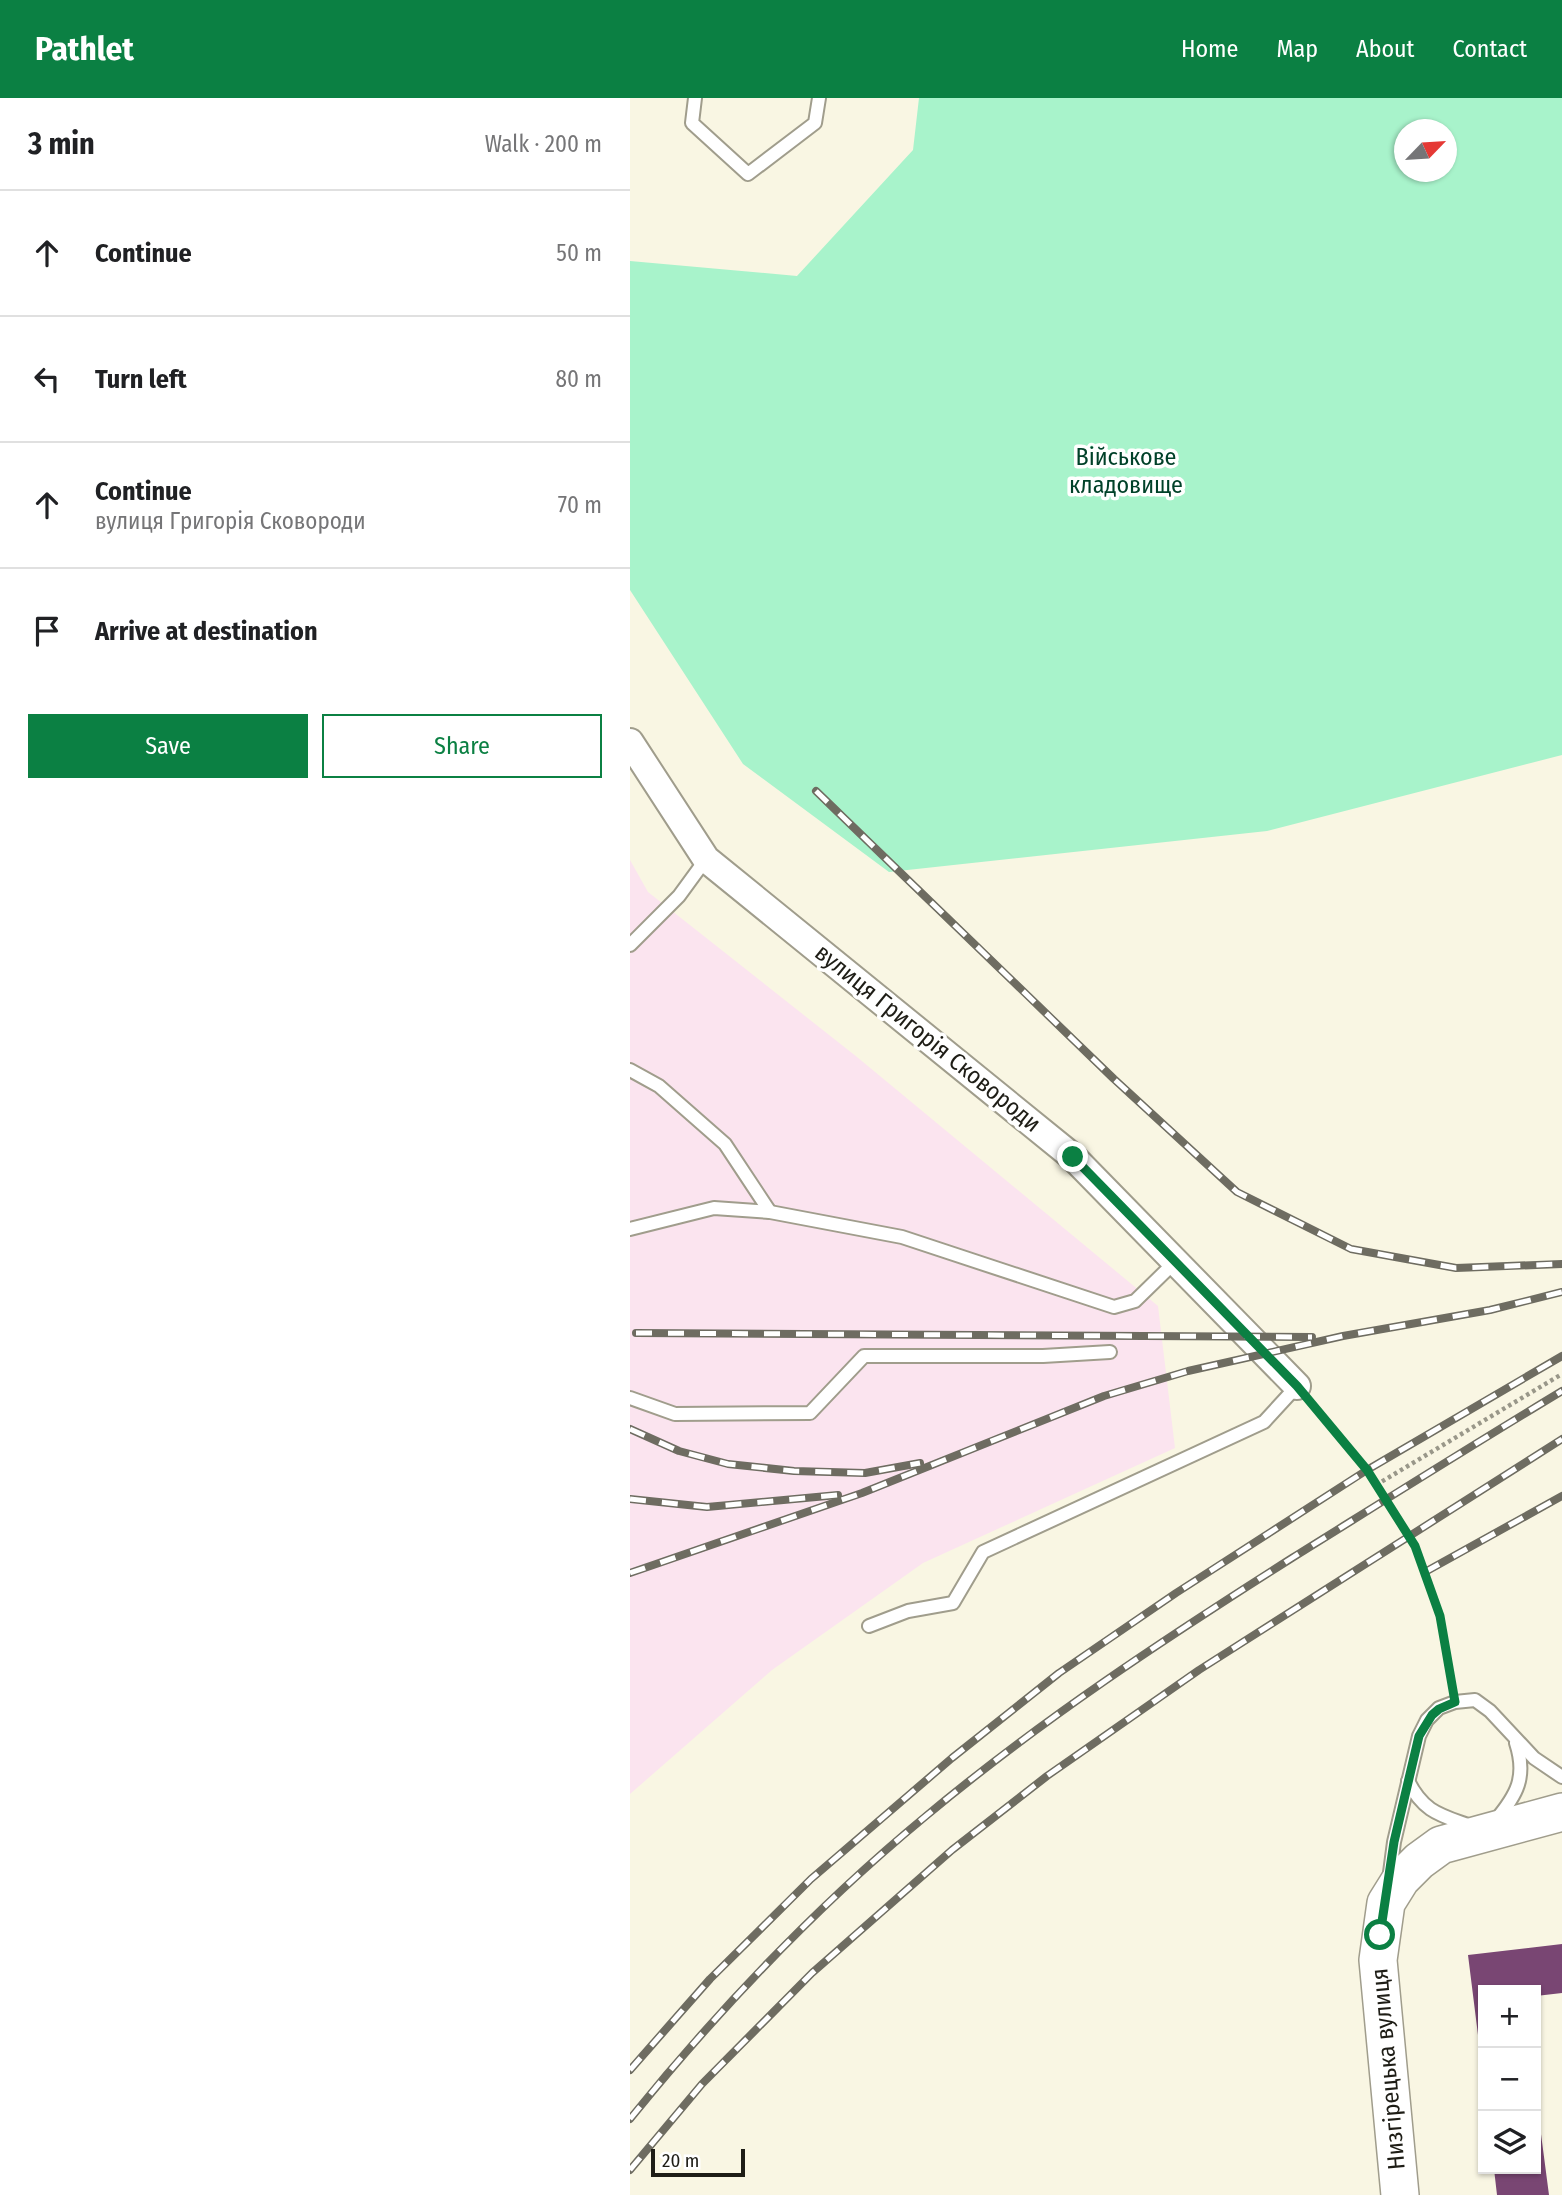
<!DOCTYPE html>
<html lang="en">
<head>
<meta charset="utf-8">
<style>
	body { margin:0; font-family:"Fira Sans Condensed",sans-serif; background:#f6f6f6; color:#202124 }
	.controls { position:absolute; right:21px; bottom:21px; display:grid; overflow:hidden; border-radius:0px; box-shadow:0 2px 5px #0004 }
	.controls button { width:63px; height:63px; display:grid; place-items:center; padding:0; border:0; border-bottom:2px solid #e0e0e0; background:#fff; color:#202124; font:35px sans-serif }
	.compass { position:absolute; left:764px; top:21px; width:63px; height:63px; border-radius:50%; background:#fff; box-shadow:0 2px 5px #0004; rotate:65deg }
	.scale { position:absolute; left:21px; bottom:18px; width:94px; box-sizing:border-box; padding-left:7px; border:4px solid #1e1d16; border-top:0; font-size:19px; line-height:24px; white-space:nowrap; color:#1e1d16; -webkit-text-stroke:5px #fff; paint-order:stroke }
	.stop { position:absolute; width:21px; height:21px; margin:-16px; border:5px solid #0b8043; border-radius:50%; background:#fff }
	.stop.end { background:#0b8043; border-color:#fff; box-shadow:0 2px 7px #0008 }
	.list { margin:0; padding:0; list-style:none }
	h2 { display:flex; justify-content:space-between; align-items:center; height:91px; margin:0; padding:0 28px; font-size:30px }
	h2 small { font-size:23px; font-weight:400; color:#757577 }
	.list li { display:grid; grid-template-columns:46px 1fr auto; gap:21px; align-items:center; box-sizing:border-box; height:126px; padding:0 28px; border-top:2px solid #e0e0e0 }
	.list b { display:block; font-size:26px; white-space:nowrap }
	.list p { margin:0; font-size:23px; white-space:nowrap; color:#757577 }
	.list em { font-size:23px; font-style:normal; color:#757577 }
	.actions { display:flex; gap:14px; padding:21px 28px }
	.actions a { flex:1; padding:16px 0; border:2px solid #0b8043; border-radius:0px; text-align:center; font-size:24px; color:#0b8043 }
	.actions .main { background:#0b8043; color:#fff }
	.icon { flex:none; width:38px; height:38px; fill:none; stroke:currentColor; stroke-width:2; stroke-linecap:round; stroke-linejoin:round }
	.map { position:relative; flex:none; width:932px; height:2097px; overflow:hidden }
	header { display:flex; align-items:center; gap:42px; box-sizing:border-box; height:98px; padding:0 35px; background:#0b8043; color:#fff }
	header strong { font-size:33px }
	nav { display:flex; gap:38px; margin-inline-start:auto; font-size:24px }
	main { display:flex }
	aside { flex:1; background:#fff }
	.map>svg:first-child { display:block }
</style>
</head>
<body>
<header>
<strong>Pathlet</strong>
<nav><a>Home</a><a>Map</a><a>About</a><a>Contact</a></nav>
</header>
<main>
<aside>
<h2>3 min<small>Walk · 200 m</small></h2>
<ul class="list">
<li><svg class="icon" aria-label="ahead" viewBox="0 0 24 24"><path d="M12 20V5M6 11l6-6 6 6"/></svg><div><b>Continue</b></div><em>50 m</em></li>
<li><svg class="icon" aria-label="left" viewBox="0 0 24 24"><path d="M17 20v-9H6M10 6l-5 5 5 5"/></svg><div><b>Turn left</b></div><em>80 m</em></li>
<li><svg class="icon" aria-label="ahead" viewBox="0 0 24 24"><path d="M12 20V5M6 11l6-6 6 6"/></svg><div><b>Continue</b><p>вулиця Григорія Сковороди</p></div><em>70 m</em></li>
<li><svg class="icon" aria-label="arrive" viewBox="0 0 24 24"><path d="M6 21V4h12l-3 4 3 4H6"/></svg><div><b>Arrive at destination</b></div></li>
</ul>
<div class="actions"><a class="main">Save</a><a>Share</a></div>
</aside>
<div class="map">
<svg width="932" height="2097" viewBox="0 0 932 2097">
	<rect width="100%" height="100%" fill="#f9f6e3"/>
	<path fill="#fbe4ef" d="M 0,762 L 18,794 L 227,959 L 528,1208 L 545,1350 L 293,1465 L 142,1572 L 0,1696 Z"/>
	<path fill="#a8f3cb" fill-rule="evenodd" d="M 289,0 L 932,0 L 932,657 L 637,733 L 259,774 L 113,666 L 0,492 L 0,163 L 167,178 L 283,52 ZM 774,32 L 816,32 L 816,74 L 774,74 Z"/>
	<g fill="#794673">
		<path d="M 932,1846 L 932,1895 L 906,1898 L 906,1892 L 853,1892 L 852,1969 L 838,1857 Z"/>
		<path d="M 906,1998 L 919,2097 L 867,2097 L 864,2071 L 906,2071 Z"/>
	</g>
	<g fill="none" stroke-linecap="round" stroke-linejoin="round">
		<g stroke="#a09d8c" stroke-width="16">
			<g id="lane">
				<path d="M 65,0 L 62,25 L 118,76 L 185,25 L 189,0"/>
				<path d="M 0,847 L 49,798 L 76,761"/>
				<path d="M 0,972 L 29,988 L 95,1046 L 140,1114"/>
				<path d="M 0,1131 L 84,1110 L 140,1114 L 272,1139 L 484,1209 L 505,1203 L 546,1163"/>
				<path d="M 0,1300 L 45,1316 L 180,1315 L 234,1258 L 413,1258 L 480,1254"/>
				<path d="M 239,1528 L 278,1513 L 323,1505 L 353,1454 L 634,1324 L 667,1288"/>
				<path d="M 778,1683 C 794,1715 811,1717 843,1729"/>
				<path d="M 865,1723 C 887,1697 897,1679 886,1645"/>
				<path d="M 759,1782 L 764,1744 L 789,1638 L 797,1622 L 809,1610 L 825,1604 L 845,1602 L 860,1613 L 904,1660 L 932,1679"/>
			</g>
		</g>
		<g stroke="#a09d8c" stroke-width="30">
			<path id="street" d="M 0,644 L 76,761 L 443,1059 L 667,1288"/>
		</g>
		<g stroke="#a09d8c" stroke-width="40">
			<path id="secondary" d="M 770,2097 L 748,1862 L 756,1805 L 771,1781 L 789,1763 L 811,1747 L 932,1714"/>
		</g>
		<g stroke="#999789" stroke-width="4.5" stroke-dasharray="3.5 3.5" stroke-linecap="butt">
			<path d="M 683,1308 C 720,1352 758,1396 784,1447 C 806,1489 813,1537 821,1582"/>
			<path d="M 746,1387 L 932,1276"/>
		</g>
		<use href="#lane" stroke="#fff" stroke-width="12"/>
		<use href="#street" stroke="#fff" stroke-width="26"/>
		<use href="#secondary" stroke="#fff" stroke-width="37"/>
		<g stroke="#6e6c61" stroke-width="8">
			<g id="rail">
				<path d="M 186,693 L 484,981 L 607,1094 L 721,1151 L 826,1170 L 932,1166"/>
				<path d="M 6,1235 L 682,1239"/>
				<path d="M 0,1331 L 49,1353 L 98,1366 L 164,1373 L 235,1375 L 290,1365"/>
				<path d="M 0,1401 L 77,1409 L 208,1397"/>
				<path d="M 795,1474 L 932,1398"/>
				<path d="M 0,1475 L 232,1395 L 474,1298 L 558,1273 L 713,1238 L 860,1212 L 932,1194"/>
				<path d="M 0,1972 L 80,1881 L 181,1781 L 322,1660 L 429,1575 L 546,1495 L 737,1372 L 932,1258"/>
				<path d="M 0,2021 C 89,1911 187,1808 296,1718 C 411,1622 536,1540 662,1460 C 752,1404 841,1348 932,1293"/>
				<path d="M 0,2072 L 72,1986 L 182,1875 L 322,1752 L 417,1678 L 569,1572 L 932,1341"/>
			</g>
		</g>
		<use href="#rail" stroke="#fff" stroke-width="5" stroke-dasharray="16" stroke-linecap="butt"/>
	</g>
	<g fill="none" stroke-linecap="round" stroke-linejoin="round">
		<path stroke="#0b8043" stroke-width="9" d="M 443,1059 L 667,1288 L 737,1372 L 785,1448 L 810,1518 L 825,1604 L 809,1611 L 802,1617 L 789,1638 L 764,1744 L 750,1837"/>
	</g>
	<g text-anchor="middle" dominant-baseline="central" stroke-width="7" stroke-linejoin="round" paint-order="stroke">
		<g font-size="24" fill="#004129" stroke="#fff">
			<text x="496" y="359">Військове<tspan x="496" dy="28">кладовище</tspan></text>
		</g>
		<g font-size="24" fill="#1e1d16" stroke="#fff">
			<text transform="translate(298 940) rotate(39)">вулиця Григорія Сковороди</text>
			<text transform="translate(758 1971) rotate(-95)">Низгірецька вулиця</text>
		</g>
	</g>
</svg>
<div class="controls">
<button>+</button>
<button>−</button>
<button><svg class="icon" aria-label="layers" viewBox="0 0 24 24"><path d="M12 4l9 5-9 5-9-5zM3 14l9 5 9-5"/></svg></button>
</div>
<svg class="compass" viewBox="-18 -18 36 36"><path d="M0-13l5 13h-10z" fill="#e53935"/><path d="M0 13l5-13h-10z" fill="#757577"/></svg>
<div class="scale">20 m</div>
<div class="stop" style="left:750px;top:1837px"></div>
<div class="stop end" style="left:443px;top:1059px"></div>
</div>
</main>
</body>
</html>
